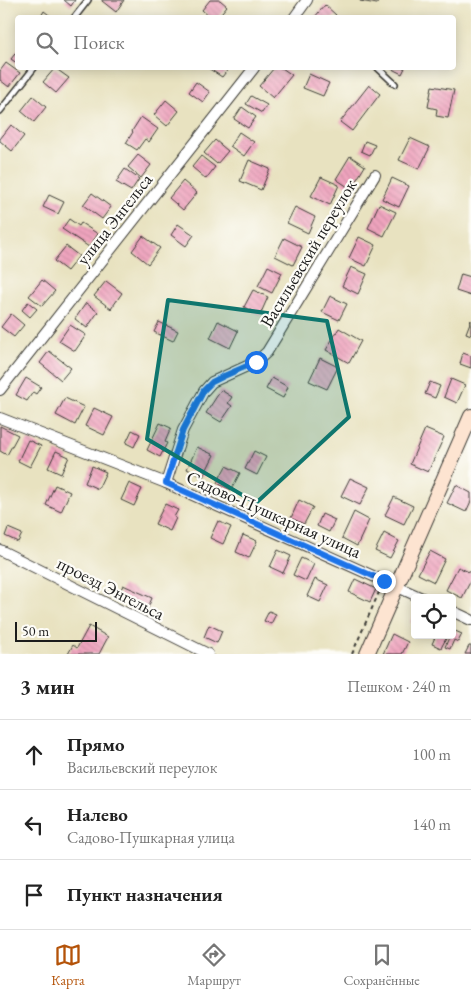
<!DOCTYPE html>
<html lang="ru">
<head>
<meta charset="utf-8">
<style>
	body { margin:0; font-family:"EB Garamond",serif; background:#f6f6f6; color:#222 }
	.controls { position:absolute; right:15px; bottom:15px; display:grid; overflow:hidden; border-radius:5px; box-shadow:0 2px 12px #0003 }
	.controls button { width:45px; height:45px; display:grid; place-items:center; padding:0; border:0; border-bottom:1px solid #e0e0e0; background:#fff; color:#222; font:25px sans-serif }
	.scale { position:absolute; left:15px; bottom:12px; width:82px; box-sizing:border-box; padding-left:5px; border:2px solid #1c1c1c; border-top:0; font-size:14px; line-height:18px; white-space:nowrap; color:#1c1c1c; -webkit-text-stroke:4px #fdfcf7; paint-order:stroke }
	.stop { position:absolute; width:15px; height:15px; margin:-11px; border:4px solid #1a73e8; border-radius:50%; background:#fff }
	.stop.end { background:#1a73e8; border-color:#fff; box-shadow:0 1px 5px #0008 }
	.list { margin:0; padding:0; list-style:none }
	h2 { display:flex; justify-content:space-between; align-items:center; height:65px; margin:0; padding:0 20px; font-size:21px }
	h2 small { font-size:16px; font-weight:400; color:#767676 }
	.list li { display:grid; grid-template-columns:32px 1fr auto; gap:15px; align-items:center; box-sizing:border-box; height:70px; padding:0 20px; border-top:1px solid #e0e0e0 }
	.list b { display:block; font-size:19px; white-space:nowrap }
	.list p { margin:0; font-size:16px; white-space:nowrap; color:#767676 }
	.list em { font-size:16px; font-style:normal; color:#767676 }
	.icon { flex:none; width:28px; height:28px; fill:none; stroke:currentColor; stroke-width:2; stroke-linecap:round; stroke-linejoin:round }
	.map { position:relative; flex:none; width:471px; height:654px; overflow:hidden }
	.search { position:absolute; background:#fff; box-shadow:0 2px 12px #0003; left:15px; right:15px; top:15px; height:55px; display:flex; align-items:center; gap:12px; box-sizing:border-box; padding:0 18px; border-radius:5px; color:#767676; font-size:19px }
	.sheet { height:275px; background:#fff }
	nav { display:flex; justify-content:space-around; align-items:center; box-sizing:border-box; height:70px; border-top:1px solid #e0e0e0; background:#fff; font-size:14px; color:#767676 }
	nav a { display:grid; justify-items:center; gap:2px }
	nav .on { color:#b45309 }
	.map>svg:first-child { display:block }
</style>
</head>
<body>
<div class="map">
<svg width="471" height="654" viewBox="0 0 471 654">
	<defs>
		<pattern id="building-back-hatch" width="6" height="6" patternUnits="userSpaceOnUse" patternTransform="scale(1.25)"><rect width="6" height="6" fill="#efa4be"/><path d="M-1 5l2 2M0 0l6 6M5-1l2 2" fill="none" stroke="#cc8da3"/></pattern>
	</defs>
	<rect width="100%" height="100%" fill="#fdfcf7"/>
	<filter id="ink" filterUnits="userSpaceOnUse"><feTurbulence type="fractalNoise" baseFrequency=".02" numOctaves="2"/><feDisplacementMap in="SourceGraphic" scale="10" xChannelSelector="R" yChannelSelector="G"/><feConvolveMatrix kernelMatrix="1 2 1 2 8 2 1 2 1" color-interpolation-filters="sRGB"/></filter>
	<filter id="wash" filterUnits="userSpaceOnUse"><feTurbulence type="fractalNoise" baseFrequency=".0096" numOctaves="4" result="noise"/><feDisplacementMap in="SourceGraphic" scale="20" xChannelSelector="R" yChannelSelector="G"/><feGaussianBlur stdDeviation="1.12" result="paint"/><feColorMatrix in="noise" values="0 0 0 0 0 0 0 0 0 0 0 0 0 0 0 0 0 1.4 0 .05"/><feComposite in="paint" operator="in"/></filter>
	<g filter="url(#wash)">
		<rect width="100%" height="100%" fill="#e8e2c0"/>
		<g id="blocks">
			<g fill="url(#building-back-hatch)">
				<path d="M 64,0 L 75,0 L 71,6 Z"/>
				<path d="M 102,0 L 124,0 L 116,12 L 102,1 Z"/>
				<path d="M 210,0 L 220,0 L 227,6 L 217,18 L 211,18 L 202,10 Z"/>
				<path d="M 360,0 L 378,0 L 377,4 L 360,1 Z"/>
				<path d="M 325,5 L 336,15 L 334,18 L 314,18 Z"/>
				<path d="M 44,11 L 53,18 L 40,18 Z"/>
				<path d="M 18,50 L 18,64 L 11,59 Z"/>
				<path d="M 6,63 L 20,73 L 9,87 L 0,80 L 0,71 Z"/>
				<path d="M 55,68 L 69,78 L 56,93 L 43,82 Z"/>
				<path d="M 208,68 L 229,68 L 222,77 Z"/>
				<path d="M 274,68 L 282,68 L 292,75 L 273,98 L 259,86 Z"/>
				<path d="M 390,68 L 405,68 L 402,74 Z"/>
				<path d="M 309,74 L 329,83 L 323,96 L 303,88 Z"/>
				<path d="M 196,82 L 210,92 L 203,102 L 189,92 Z"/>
				<path d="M 369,85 L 380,94 L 352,131 L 340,122 Z"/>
				<path d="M 432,86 L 454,90 L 448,118 L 436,116 L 437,109 L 428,107 Z"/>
				<path d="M 33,96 L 46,107 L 34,122 L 21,111 Z"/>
				<path d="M 251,96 L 267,105 L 262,113 L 246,104 Z"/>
				<path d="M 166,100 L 179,111 L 167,126 L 154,115 Z"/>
				<path d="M 242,107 L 256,117 L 248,128 L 234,119 Z"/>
				<path d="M 141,117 L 158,129 L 149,142 L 145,139 L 137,150 L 126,143 L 133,132 L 132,131 Z"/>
				<path d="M 11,125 L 24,136 L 12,151 L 0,141 L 0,139 Z"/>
				<path d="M 239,132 L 254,142 L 244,156 L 230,146 Z"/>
				<path d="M 410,138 L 430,147 L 419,169 L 399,160 Z"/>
				<path d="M 215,140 L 228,151 L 217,164 L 204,153 Z"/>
				<path d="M 365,141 L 375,145 L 370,155 L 361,151 Z"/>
				<path d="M 138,155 L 151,165 L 141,178 L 128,167 Z"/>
				<path d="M 201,156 L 215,167 L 206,179 L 192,167 Z"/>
				<path d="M 350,156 L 365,166 L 351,189 L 336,179 Z"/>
				<path d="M 249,160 L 270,169 L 261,190 L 240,181 Z"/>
				<path d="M 125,169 L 139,179 L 131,191 L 116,182 Z"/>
				<path d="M 321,177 L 339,185 L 330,205 L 311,196 Z"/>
				<path d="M 392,178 L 409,186 L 399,207 L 382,199 Z"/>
				<path d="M 183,181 L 197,193 L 183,210 L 169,198 Z"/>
				<path d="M 92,193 L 111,207 L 102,219 L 83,205 Z"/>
				<path d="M 49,195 L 64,202 L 58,214 L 43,207 Z"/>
				<path d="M 379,204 L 396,212 L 384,236 L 368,228 Z"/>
				<path d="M 295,207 L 315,217 L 308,233 L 287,223 Z"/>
				<path d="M 69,219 L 79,226 L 81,223 L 98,234 L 89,247 L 62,229 Z"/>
				<path d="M 178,224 L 194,235 L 186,246 L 171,235 Z"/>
				<path d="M 143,236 L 160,248 L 148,264 L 132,251 Z"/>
				<path d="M 359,237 L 376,245 L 366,266 L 349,258 Z"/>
				<path d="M 284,238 L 302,247 L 293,265 L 275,256 Z"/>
				<path d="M 66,246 L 79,256 L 67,271 L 54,261 Z"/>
				<path d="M 268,266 L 282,273 L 272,293 L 258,286 Z"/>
				<path d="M 351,267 L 367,274 L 358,294 L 342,286 Z"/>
				<path d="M 461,274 L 471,277 L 471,296 L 456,291 Z"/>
				<path d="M 42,280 L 55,291 L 42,306 L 29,296 Z"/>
				<path d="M 106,281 L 122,293 L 111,309 L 94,296 Z"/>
				<path d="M 253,290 L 268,297 L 260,315 L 244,307 Z"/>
				<path d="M 330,296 L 347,304 L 339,320 L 322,312 Z"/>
				<path d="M 28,302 L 37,309 L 30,317 L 22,310 Z"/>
				<path d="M 86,303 L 98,312 L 87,328 L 75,319 Z"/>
				<path d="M 11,314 L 24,325 L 14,337 L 1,327 Z"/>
				<path d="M 471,320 L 471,335 L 466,333 Z"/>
				<path d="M 218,321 L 238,331 L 230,348 L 210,338 Z"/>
				<path d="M 159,322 L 178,331 L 173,341 L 154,332 Z"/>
				<path d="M 70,325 L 86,335 L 75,351 L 59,341 Z"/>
				<path d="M 339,328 L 361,341 L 349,363 L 326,350 Z"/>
				<path d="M 49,351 L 71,368 L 61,380 L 40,363 Z"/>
				<path d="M 463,353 L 471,356 L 471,368 L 460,364 Z"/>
				<path d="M 320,358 L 338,367 L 327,389 L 309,381 Z"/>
				<path d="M 26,378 L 41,387 L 36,394 L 33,392 L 27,401 L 16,395 Z"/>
				<path d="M 272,378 L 288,387 L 283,398 L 266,389 Z"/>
				<path d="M 451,379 L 465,385 L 457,403 L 444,397 Z"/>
				<path d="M 430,382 L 440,386 L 435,398 L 425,394 Z"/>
				<path d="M 221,390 L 232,397 L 228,403 L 232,406 L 221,422 L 206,413 Z"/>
				<path d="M 65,398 L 84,407 L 75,425 L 56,415 Z"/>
				<path d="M 94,408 L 113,417 L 104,435 L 85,426 Z"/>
				<path d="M 160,423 L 171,428 L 165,442 L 167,443 L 160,457 L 147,450 Z"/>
				<path d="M 0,426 L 18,435 L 7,455 L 0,451 Z"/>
				<path d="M 425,429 L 444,437 L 428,472 L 410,464 Z"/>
				<path d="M 132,430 L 140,434 L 134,447 L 126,443 Z"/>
				<path d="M 28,440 L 41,446 L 30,467 L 18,461 Z"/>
				<path d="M 197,447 L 214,455 L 203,477 L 187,469 Z"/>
				<path d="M 56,451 L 69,457 L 61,474 L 48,468 Z"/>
				<path d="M 254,451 L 266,457 L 257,475 L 245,469 Z"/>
				<path d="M 92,466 L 106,472 L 98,489 L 85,483 Z"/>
				<path d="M 226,466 L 240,473 L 231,490 L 217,483 Z"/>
				<path d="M 350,478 L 369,487 L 360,505 L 341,496 Z"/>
				<path d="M 129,483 L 142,489 L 134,506 L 121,500 Z"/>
				<path d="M 55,485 L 70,492 L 61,512 L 46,505 Z"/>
				<path d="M 456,485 L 471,493 L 471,501 L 466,512 L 447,503 Z"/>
				<path d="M 394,497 L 413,506 L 404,524 L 385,515 Z"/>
				<path d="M 299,500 L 313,507 L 304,524 L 291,518 Z"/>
				<path d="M 165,504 L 178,510 L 174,517 L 176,518 L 170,531 L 155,524 Z"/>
				<path d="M 354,512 L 369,520 L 357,546 L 342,538 Z"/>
				<path d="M 322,514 L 335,520 L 329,532 L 317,526 Z"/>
				<path d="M 218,521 L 231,527 L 223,544 L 210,538 Z"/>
				<path d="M 8,528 L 22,534 L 18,542 L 5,536 Z"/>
				<path d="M 384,533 L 399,541 L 390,558 L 375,551 Z"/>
				<path d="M 243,535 L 257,541 L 249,558 L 236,552 Z"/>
				<path d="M 278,550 L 291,556 L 283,573 L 270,567 Z"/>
				<path d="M 430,551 L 445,559 L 434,582 L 418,574 Z"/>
				<path d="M 301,558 L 314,564 L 306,581 L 293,575 Z"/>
				<path d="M 458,567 L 471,573 L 471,580 L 462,598 L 446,590 Z"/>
				<path d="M 315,579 L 328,585 L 320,602 L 307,596 Z"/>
				<path d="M 355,579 L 376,589 L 370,602 L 349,592 Z"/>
				<path d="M 123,585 L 152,598 L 147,610 L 118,596 Z"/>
				<path d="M 269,611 L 276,614 L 271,624 L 264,621 Z"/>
				<path d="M 415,613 L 415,625 L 410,622 Z"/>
				<path d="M 209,625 L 222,631 L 217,643 L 204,637 Z"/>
				<path d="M 89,626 L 108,637 L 99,654 L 68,654 L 73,645 L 77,648 Z"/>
				<path d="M 453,630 L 462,634 L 458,642 L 454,640 L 450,649 L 445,647 L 450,635 L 452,635 Z"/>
				<path d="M 392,634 L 408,642 L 402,654 L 383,654 Z"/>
				<path d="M 436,635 L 448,635 L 441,648 L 432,644 Z"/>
				<path d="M 469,646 L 471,646 L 471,654 L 465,654 Z"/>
			</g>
		</g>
	</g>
	<g filter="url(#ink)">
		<use href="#blocks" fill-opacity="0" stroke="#3b3a35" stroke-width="1"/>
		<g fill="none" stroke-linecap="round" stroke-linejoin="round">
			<g stroke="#3b3a35" stroke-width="8">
				<g id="service">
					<path d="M 74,18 L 88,0"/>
					<path d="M 378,68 L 395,84"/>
					<path d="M 0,111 L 34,68"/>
				</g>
			</g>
			<g stroke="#3b3a35" stroke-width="12">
				<g id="minor">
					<path d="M 294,18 L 307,0"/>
					<path d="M 0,390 L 254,68"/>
					<path d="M 0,418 L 166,483 L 422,598"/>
					<path d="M 166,483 L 183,430 L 204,391 L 212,382 L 256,362 L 267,352 L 375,175"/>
					<path d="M 0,550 L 208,654"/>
					<path d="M 452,611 L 471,620"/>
				</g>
			</g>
			<g stroke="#3b3a35" stroke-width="16">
				<path id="secondary" d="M 367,654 L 471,416"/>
			</g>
			<path stroke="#3b3a35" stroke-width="2" stroke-dasharray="4 4" stroke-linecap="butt" d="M 352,654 L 380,590"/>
			<use href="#service" stroke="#fff" stroke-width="5"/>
			<use href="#minor" stroke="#fff" stroke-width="10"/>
			<use href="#secondary" stroke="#fde4d1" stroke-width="14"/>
		</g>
	</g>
	<g fill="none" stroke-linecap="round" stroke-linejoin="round" filter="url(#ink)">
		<path stroke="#1a73e8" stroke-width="6" d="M 256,362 L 224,376 L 212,382 L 204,390 L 183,430 L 166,483 L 384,581"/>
	</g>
	<path fill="#0f766e" fill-opacity="0.2" stroke="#0f766e" stroke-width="4" stroke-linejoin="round" d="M 168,300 L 327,321 L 349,417 L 256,503 L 147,439 Z"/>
	<g text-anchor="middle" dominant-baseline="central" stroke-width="4.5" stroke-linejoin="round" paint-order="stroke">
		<g font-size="18" fill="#1c1c1c" stroke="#fdfcf7">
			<text transform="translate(114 219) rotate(-52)">улица Энгельса</text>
			<text transform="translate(308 253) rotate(-59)">Васильевский переулок</text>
			<text transform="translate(274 514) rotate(24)">Садово-Пушкарная улица</text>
			<text transform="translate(111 588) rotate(27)">проезд Энгельса</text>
		</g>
	</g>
</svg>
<div class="controls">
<button><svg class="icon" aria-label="locate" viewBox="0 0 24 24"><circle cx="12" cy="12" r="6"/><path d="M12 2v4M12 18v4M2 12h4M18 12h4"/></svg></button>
</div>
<div class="scale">50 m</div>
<div class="stop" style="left:256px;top:362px"></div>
<div class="stop end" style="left:384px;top:581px"></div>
<div class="search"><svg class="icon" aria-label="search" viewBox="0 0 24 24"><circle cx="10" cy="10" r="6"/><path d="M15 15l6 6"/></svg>Поиск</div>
</div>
<section class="sheet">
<h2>3 мин<small>Пешком · 240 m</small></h2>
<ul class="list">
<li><svg class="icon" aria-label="ahead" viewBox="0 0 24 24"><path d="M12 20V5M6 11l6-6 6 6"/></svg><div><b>Прямо</b><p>Васильевский переулок</p></div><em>100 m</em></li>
<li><svg class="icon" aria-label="left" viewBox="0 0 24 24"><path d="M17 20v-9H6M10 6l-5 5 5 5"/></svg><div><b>Налево</b><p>Садово-Пушкарная улица</p></div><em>140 m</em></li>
<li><svg class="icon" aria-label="arrive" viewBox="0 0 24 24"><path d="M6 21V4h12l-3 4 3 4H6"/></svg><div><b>Пункт назначения</b></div></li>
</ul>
</section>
<nav>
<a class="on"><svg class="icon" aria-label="map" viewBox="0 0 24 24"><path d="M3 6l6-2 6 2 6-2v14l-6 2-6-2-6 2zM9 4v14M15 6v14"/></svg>Карта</a>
<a><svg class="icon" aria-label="directions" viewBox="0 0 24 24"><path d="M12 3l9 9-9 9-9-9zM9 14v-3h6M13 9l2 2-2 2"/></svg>Маршрут</a>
<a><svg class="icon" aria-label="saved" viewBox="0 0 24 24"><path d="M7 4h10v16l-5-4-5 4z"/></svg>Сохранённые</a>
</nav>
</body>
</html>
